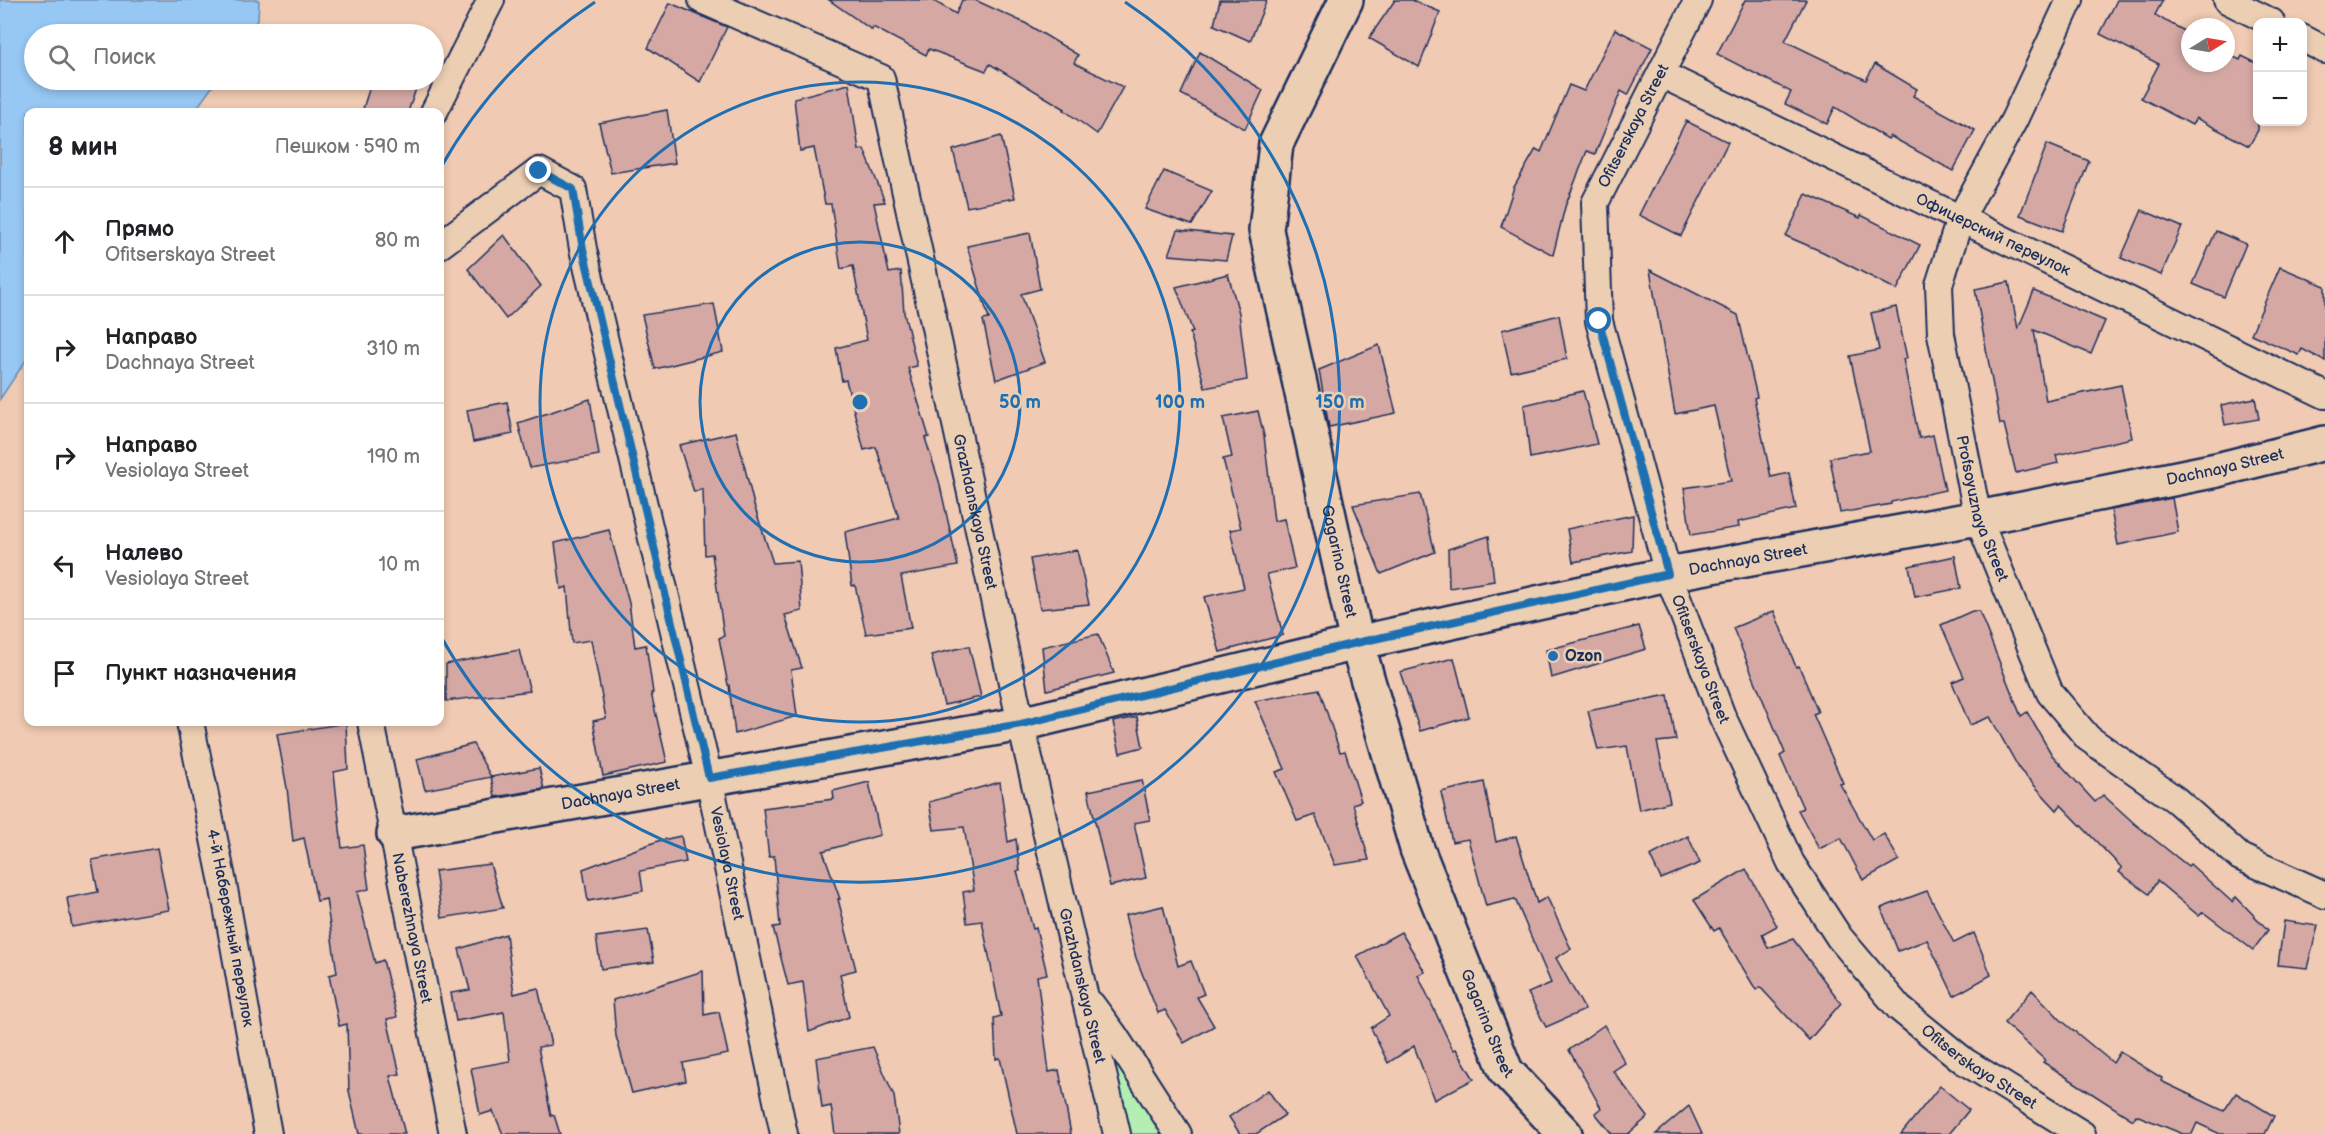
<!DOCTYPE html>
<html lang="ru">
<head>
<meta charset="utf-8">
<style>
	body { margin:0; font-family:"Balsamiq Sans",sans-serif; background:#f2f2f2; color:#202124 }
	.controls { position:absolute; right:18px; top:18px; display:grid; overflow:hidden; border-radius:12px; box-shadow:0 3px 9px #0003 }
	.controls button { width:54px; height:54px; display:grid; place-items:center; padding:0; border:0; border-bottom:2px solid #e0e0e0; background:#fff; color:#202124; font:30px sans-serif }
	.compass { position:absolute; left:2181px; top:18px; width:54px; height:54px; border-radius:50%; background:#fff; box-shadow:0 3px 9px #0003; rotate:79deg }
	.stop { position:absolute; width:18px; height:18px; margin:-14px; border:4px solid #1f6fb2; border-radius:50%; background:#fff }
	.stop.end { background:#1f6fb2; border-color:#fff; box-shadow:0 2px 6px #0008 }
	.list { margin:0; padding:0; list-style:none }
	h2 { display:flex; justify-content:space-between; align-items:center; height:78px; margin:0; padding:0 24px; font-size:26px }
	h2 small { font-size:20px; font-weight:400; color:#757577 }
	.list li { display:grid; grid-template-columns:39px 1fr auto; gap:18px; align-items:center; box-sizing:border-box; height:108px; padding:0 24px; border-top:2px solid #e0e0e0 }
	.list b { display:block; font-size:22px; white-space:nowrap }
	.list p { margin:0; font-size:20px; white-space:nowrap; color:#757577 }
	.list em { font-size:20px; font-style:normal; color:#757577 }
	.icon { flex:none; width:33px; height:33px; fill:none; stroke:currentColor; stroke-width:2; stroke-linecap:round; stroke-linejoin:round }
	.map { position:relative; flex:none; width:2325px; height:1134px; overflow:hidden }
	.search { position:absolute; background:#fff; box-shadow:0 3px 9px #0003; left:24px; top:24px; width:420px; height:66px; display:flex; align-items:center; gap:15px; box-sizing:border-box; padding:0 21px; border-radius:33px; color:#757577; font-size:22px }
	.panel { position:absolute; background:#fff; box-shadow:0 3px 9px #0003; left:24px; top:108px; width:420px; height:618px; border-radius:12px }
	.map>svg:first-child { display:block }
</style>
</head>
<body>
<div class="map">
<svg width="2325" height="1134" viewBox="0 0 2325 1134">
	<rect width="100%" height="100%" fill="#f0cab2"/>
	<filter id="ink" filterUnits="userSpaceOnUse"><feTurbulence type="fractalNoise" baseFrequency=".0167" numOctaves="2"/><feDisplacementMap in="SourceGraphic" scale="12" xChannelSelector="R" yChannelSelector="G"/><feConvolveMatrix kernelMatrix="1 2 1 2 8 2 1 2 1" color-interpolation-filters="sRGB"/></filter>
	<g filter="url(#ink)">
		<path fill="#b5eeb2" stroke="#688e88" stroke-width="1.5" d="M 1107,1036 L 1173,1134 L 1128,1134 Z"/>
		<path fill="#96c8f3" stroke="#658bb7" stroke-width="1.5" d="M 0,0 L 259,0 L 258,19 L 247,34 L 34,34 L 34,80 L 217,80 L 194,112 L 28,112 L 28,357 L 0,399 Z"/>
		<g fill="#d5a8a4" stroke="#1b2f5e" stroke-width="1.5">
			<path d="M 829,0 L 932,0 L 956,14 L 962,0 L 975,0 L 1025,23 L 1078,55 L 1074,63 L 1123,87 L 1097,134 L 1064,110 L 1065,109 L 990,64 L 986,71 L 929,49 L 926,55 L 873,27 L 872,30 Z"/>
			<path d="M 1220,0 L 1267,0 L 1250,41 L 1214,25 Z"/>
			<path d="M 1395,0 L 1412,0 L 1440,12 L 1419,67 L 1369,38 Z"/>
			<path d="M 1745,0 L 1806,0 L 1785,41 L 1866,80 L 1875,64 L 1917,89 L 1913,96 L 1975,130 L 1953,171 L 1890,136 L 1888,139 L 1835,107 L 1827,124 L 1785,104 L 1791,92 L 1717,54 Z"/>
			<path d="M 2117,0 L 2163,0 L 2155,15 L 2190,34 L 2190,63 L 2226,63 L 2226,53 L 2240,60 L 2242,56 L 2258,64 L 2258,130 L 2249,146 L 2196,118 L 2192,125 L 2141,98 L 2159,64 L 2100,34 Z"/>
			<path d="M 670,3 L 727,27 L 700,82 L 648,48 Z"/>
			<path d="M 1615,29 L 1652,48 L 1628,95 L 1621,91 L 1595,154 L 1587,151 L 1565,207 L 1553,255 L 1501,227 L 1514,187 L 1536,149 L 1541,152 L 1569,85 L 1584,91 Z"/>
			<path d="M 1200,52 L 1263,90 L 1245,129 L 1181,94 Z"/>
			<path d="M 372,80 L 419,80 L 408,112 L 362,112 Z"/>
			<path d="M 849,84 L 859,150 L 864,149 L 885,202 L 874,203 L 889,273 L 901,271 L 904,313 L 917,366 L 908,368 L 929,437 L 925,438 L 939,481 L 958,566 L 901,576 L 911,628 L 866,634 L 855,585 L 852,586 L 845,532 L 899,518 L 876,447 L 864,450 L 846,380 L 842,381 L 836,348 L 867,340 L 853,266 L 841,269 L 831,204 L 825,204 L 814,148 L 800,151 L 794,98 Z"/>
			<path d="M 667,110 L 675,163 L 611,173 L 599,123 Z"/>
			<path d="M 1686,121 L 1728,142 L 1681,236 L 1639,215 Z"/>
			<path d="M 1001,136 L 1015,198 L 967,207 L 953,150 Z"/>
			<path d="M 2047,144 L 2089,161 L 2062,231 L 2020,215 Z"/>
			<path d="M 1164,171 L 1212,191 L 1192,225 L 1145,209 Z"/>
			<path d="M 1806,194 L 1860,218 L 1861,215 L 1920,245 L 1897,290 L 1823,252 L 1786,236 Z"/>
			<path d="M 2142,210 L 2182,227 L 2161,275 L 2121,258 Z"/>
			<path d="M 1178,230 L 1232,236 L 1226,260 L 1169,255 Z"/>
			<path d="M 2216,231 L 2246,244 L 2224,297 L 2193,284 Z"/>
			<path d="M 1030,233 L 1040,289 L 1021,294 L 1045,362 L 996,380 L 983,320 L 989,319 L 967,246 Z"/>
			<path d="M 504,235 L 541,286 L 506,319 L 468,269 Z"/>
			<path d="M 2280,267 L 2325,286 L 2325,361 L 2302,349 L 2299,355 L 2251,334 Z"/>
			<path d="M 1650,270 L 1738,315 L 1757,397 L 1754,398 L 1771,477 L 1789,473 L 1796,509 L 1738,522 L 1739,527 L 1691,535 L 1684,488 L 1731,481 L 1714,406 L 1675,414 Z"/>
			<path d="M 1228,274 L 1239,313 L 1247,380 L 1205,388 L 1190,333 L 1193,332 L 1176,287 Z"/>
			<path d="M 2009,282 L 2018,329 L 2034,291 L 2105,321 L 2091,354 L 2034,330 L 2046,401 L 2121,385 L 2132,438 L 2056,455 L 2058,463 L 2016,473 L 2004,424 L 2000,424 L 1975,289 Z"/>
			<path d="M 714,304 L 723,352 L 655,369 L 642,315 Z"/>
			<path d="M 1896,307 L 1907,358 L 1903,359 L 1919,438 L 1933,435 L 1945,490 L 1891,502 L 1891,504 L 1840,513 L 1830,458 L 1870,451 L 1850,356 L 1879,350 L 1871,313 Z"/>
			<path d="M 1559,315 L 1567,359 L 1511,372 L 1502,330 Z"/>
			<path d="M 1379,345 L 1396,413 L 1329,427 L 1319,370 Z"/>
			<path d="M 1583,391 L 1597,444 L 1530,458 L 1524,405 Z"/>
			<path d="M 2255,398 L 2259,419 L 2225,425 L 2221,405 Z"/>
			<path d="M 590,399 L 599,455 L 530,468 L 518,423 Z"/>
			<path d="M 507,402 L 513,434 L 473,442 L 467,410 Z"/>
			<path d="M 1258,411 L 1264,436 L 1274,521 L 1284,519 L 1295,568 L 1267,574 L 1283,635 L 1220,652 L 1204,597 L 1244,588 L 1230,530 L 1241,528 L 1223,459 L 1232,457 L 1223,418 Z"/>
			<path d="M 736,432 L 754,505 L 773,563 L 798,561 L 802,611 L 785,615 L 802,668 L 791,670 L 797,716 L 735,734 L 729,685 L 728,685 L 719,638 L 724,636 L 712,554 L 705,555 L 703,489 L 694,492 L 679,445 Z"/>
			<path d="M 1420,494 L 1435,552 L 1381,574 L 1353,505 Z"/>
			<path d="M 2172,498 L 2178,532 L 2118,545 L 2111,510 Z"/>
			<path d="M 1633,515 L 1632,551 L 1573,562 L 1567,529 Z"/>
			<path d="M 609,530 L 629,603 L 635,647 L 646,645 L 653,693 L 651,693 L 667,762 L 603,776 L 593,721 L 606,718 L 591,640 L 572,643 L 567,587 L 561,589 L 555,543 Z"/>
			<path d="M 1489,536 L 1494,581 L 1449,588 L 1448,549 Z"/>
			<path d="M 1077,550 L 1089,604 L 1040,609 L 1030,559 Z"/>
			<path d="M 1955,556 L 1961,588 L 1915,597 L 1909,566 Z"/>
			<path d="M 1774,611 L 1796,667 L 1799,666 L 1818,712 L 1813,714 L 1843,783 L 1840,784 L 1872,840 L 1884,834 L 1899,860 L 1863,880 L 1841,838 L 1819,849 L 1798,810 L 1803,808 L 1780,756 L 1785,753 L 1733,628 Z"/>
			<path d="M 1972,611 L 1979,611 L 2021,716 L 2027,712 L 2052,755 L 2095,802 L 2103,795 L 2135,824 L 2188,866 L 2190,864 L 2232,902 L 2236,897 L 2268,930 L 2253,950 L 2203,912 L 2199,916 L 2157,881 L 2149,894 L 2119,872 L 2122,868 L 2061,805 L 2057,810 L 2020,770 L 1990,717 L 1970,725 L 1952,682 L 1964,677 L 1941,625 Z"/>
			<path d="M 1639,626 L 1646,649 L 1551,678 L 1546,650 Z"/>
			<path d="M 1098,634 L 1114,673 L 1047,690 L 1042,647 Z"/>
			<path d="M 969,646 L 981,697 L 944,705 L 931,655 Z"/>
			<path d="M 519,650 L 530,691 L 446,701 L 446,664 Z"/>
			<path d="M 1454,658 L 1469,717 L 1420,731 L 1400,672 Z"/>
			<path d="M 1319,689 L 1340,752 L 1345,751 L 1361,801 L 1353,804 L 1369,860 L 1335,865 L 1315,815 L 1297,821 L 1276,772 L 1285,769 L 1255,701 Z"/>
			<path d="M 1668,695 L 1676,740 L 1657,742 L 1670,802 L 1639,810 L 1627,746 L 1598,750 L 1588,711 Z"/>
			<path d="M 1137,717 L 1143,747 L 1120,753 L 1113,722 Z"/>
			<path d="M 346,723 L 348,769 L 334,772 L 342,848 L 363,845 L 369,889 L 357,892 L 375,963 L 383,960 L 397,1017 L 387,1019 L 400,1074 L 390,1076 L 405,1134 L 359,1134 L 349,1091 L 347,1024 L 339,1026 L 329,975 L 337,973 L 326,899 L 317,901 L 304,838 L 293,841 L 287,788 L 277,734 Z"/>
			<path d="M 473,744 L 491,777 L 425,790 L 417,759 Z"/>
			<path d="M 539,768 L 544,789 L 495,797 L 491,777 Z"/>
			<path d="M 1142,780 L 1150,820 L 1134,823 L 1146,878 L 1110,886 L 1088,791 Z"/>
			<path d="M 869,782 L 880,835 L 823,851 L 840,899 L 838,899 L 856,970 L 840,974 L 849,1017 L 809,1032 L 803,982 L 788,985 L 773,927 L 780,926 L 774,856 L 769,857 L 763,808 L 834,799 L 833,791 Z"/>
			<path d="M 1000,782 L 1008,842 L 1016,839 L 1020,871 L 1017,871 L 1033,929 L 1036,928 L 1047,974 L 1037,976 L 1049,1072 L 1059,1070 L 1071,1134 L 1017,1134 L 1000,1058 L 996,1059 L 994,1018 L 1001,1016 L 982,921 L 967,923 L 963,892 L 974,890 L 964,827 L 934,830 L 929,802 Z"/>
			<path d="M 1484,782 L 1496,842 L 1516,836 L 1537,903 L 1547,897 L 1571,949 L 1556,958 L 1585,1010 L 1546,1027 L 1528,993 L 1551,983 L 1515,899 L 1486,906 L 1468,839 L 1452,842 L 1441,792 Z"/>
			<path d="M 681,836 L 686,862 L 640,871 L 643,891 L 588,901 L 583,869 L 658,841 Z"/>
			<path d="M 1688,836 L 1700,863 L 1661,879 L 1650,856 Z"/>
			<path d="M 157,848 L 169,910 L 72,927 L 67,898 L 98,892 L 92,860 Z"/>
			<path d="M 490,864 L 503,908 L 442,918 L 435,871 Z"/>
			<path d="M 1746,869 L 1777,926 L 1762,934 L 1768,948 L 1793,939 L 1841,1003 L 1809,1040 L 1760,987 L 1756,990 L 1719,928 L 1714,931 L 1694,900 Z"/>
			<path d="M 1927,891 L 1954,943 L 1974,933 L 1991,975 L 1954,996 L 1927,940 L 1898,951 L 1881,908 Z"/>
			<path d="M 1163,906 L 1178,966 L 1191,961 L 1204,994 L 1197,997 L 1214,1026 L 1184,1043 L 1165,1010 L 1158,1013 L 1136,958 L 1125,915 Z"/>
			<path d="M 2284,921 L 2318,926 L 2307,968 L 2278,965 Z"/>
			<path d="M 648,930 L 654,962 L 601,969 L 596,937 Z"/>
			<path d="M 1401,932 L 1425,972 L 1418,975 L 1453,1050 L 1456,1049 L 1474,1079 L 1434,1100 L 1414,1046 L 1388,1063 L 1371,1028 L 1389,1016 L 1357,956 Z"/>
			<path d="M 506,934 L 514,994 L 538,988 L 551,1045 L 538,1047 L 551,1116 L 554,1115 L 560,1134 L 503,1134 L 493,1111 L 480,1115 L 471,1068 L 510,1061 L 504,1012 L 456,1021 L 451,993 L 470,990 L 459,949 Z"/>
			<path d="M 703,971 L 704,1015 L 719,1012 L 728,1054 L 683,1063 L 686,1081 L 632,1093 L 616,1036 L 613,1000 Z"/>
			<path d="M 2032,990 L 2061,1020 L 2113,1063 L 2120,1052 L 2162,1078 L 2161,1081 L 2224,1111 L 2236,1093 L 2274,1116 L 2265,1134 L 2220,1134 L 2197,1123 L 2192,1134 L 2183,1134 L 2136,1115 L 2133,1120 L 2043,1062 L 2045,1060 L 2004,1023 Z"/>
			<path d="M 1604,1025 L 1625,1063 L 1613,1071 L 1648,1117 L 1628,1134 L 1612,1134 L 1595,1113 L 1601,1108 L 1569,1050 Z"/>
			<path d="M 873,1047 L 894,1096 L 899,1134 L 835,1134 L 831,1106 L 822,1108 L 816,1058 Z"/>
			<path d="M 1940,1086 L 1969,1110 L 1949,1134 L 1901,1134 Z"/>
			<path d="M 1268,1090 L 1285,1115 L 1256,1134 L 1240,1134 L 1229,1117 Z"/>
			<path d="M 1689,1106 L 1702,1134 L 1656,1134 Z"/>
		</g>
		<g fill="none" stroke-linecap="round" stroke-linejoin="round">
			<g stroke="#1b2f5e" stroke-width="30">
				<g id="street">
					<path id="s1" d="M 702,0 L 881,78 L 1021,724 L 1117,1134"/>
					<path id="s2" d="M 1698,0 L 1595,203 L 1599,321 L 1668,574 L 1722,716 L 1791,863 L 1839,937 L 1899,1008 L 1964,1061 L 2082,1134"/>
					<path id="s3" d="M 2070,0 L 2014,120 L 1960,219 L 1939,285 L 1941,334 L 1978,518 L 2050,693 L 2088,738 L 2176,800 L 2240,857 L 2325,895"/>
					<path d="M 2227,0 L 2271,22"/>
					<path d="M 2302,38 L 2325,50"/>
					<path id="s4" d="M 1661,74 L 2325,395"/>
					<path d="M 434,112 L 491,0"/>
					<path id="s5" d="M 440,245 L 539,171 L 573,189 L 583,249 L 709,778 L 784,1134"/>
					<path id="s6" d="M 190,722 L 222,878 L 268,1134"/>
					<path id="s7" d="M 371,722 L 453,1134"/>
					<path d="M 1091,1004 L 1114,1035 L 1178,1134"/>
				</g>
			</g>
			<g stroke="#1b2f5e" stroke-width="38">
				<g id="secondary">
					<path id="s8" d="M 1346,0 L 1276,144 L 1266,230 L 1357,643 L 1417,849 L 1506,1071 L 1565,1134"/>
					<path id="s9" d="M 394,834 L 1021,724 L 1357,643 L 1668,574 L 1978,518 L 2217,470 L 2325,443"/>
				</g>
			</g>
			<use href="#street" stroke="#eccfb3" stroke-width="26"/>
			<use href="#secondary" stroke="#eccfb3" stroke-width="33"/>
		</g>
	</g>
	<g fill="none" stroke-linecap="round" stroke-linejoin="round" filter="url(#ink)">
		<path stroke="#1f6fb2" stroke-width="8" d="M 539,171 L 573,189 L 583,249 L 709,778 L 1021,724 L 1356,643 L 1668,574 L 1599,321"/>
	</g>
	<g fill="none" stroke="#1f6fb2" stroke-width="3">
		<circle cx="860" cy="402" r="160"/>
		<circle cx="860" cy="402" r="320"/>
		<path d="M440 169A480 480 0 0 1 595 2M1125 2A480 480 0 1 1 440 635"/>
	</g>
	<circle fill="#1f6fb2" stroke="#eccfb3" stroke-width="2" cx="1553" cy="656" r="6"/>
	<g text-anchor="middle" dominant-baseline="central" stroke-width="5" stroke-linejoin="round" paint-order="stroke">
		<g font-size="16" fill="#1b2f5e" stroke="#eccfb3">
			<text transform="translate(1634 126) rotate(-63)">Ofitserskaya Street</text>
			<text stroke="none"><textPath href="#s4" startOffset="369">Офицерский переулок</textPath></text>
			<text stroke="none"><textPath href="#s9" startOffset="1868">Dachnaya Street</textPath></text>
			<text stroke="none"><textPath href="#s3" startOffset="543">Profsoyuznaya Street</textPath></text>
			<text stroke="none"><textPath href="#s1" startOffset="639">Grazhdanskaya Street</textPath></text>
			<text stroke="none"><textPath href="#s9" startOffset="1382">Dachnaya Street</textPath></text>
			<text stroke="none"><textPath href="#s8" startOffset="586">Gagarina Street</textPath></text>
			<text stroke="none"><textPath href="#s2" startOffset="699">Ofitserskaya Street</textPath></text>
			<text stroke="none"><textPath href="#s9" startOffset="230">Dachnaya Street</textPath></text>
			<text stroke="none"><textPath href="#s5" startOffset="854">Vesiolaya Street</textPath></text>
			<text stroke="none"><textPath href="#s6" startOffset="210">4-й Набережный переулок</textPath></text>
			<text stroke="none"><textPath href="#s7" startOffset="210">Naberezhnaya Street</textPath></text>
			<text stroke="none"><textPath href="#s1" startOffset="1125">Grazhdanskaya Street</textPath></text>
			<text stroke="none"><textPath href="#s8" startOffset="1072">Gagarina Street</textPath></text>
			<text stroke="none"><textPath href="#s2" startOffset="1203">Ofitserskaya Street</textPath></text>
		</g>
		<g font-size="16" font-weight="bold" fill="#1b2f5e" stroke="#eccfb3" text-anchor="start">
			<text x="1565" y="656">Ozon</text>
		</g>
	</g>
	<circle cx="860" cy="402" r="9" fill="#1f6fb2" stroke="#eccfb3" stroke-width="3"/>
	<g font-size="18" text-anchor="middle" font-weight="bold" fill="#1f6fb2" stroke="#eccfb3" stroke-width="5" stroke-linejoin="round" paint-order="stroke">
		<text x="1020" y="408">50 m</text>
		<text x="1180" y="408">100 m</text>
		<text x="1340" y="408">150 m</text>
	</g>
</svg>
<div class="controls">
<button>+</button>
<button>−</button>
</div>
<svg class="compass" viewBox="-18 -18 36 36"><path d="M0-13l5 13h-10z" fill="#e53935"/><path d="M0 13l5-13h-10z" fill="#757577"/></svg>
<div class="stop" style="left:1599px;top:321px"></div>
<div class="stop end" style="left:539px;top:171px"></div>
<div class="search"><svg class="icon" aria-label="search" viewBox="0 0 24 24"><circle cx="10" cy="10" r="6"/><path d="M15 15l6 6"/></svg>Поиск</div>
<section class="panel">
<h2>8 мин<small>Пешком · 590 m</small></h2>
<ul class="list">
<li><svg class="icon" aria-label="ahead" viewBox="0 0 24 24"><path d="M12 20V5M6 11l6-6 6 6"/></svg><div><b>Прямо</b><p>Ofitserskaya Street</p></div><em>80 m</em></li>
<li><svg class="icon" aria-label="right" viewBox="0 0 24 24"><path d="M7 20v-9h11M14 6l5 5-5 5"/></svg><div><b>Направо</b><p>Dachnaya Street</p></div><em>310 m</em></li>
<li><svg class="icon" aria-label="right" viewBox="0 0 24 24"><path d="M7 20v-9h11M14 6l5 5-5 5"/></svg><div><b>Направо</b><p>Vesiolaya Street</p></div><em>190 m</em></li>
<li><svg class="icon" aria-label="left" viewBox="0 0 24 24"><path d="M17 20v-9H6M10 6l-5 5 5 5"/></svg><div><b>Налево</b><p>Vesiolaya Street</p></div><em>10 m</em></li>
<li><svg class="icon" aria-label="arrive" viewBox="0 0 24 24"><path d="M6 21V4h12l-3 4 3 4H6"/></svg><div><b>Пункт назначения</b></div></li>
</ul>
</section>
</div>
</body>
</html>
